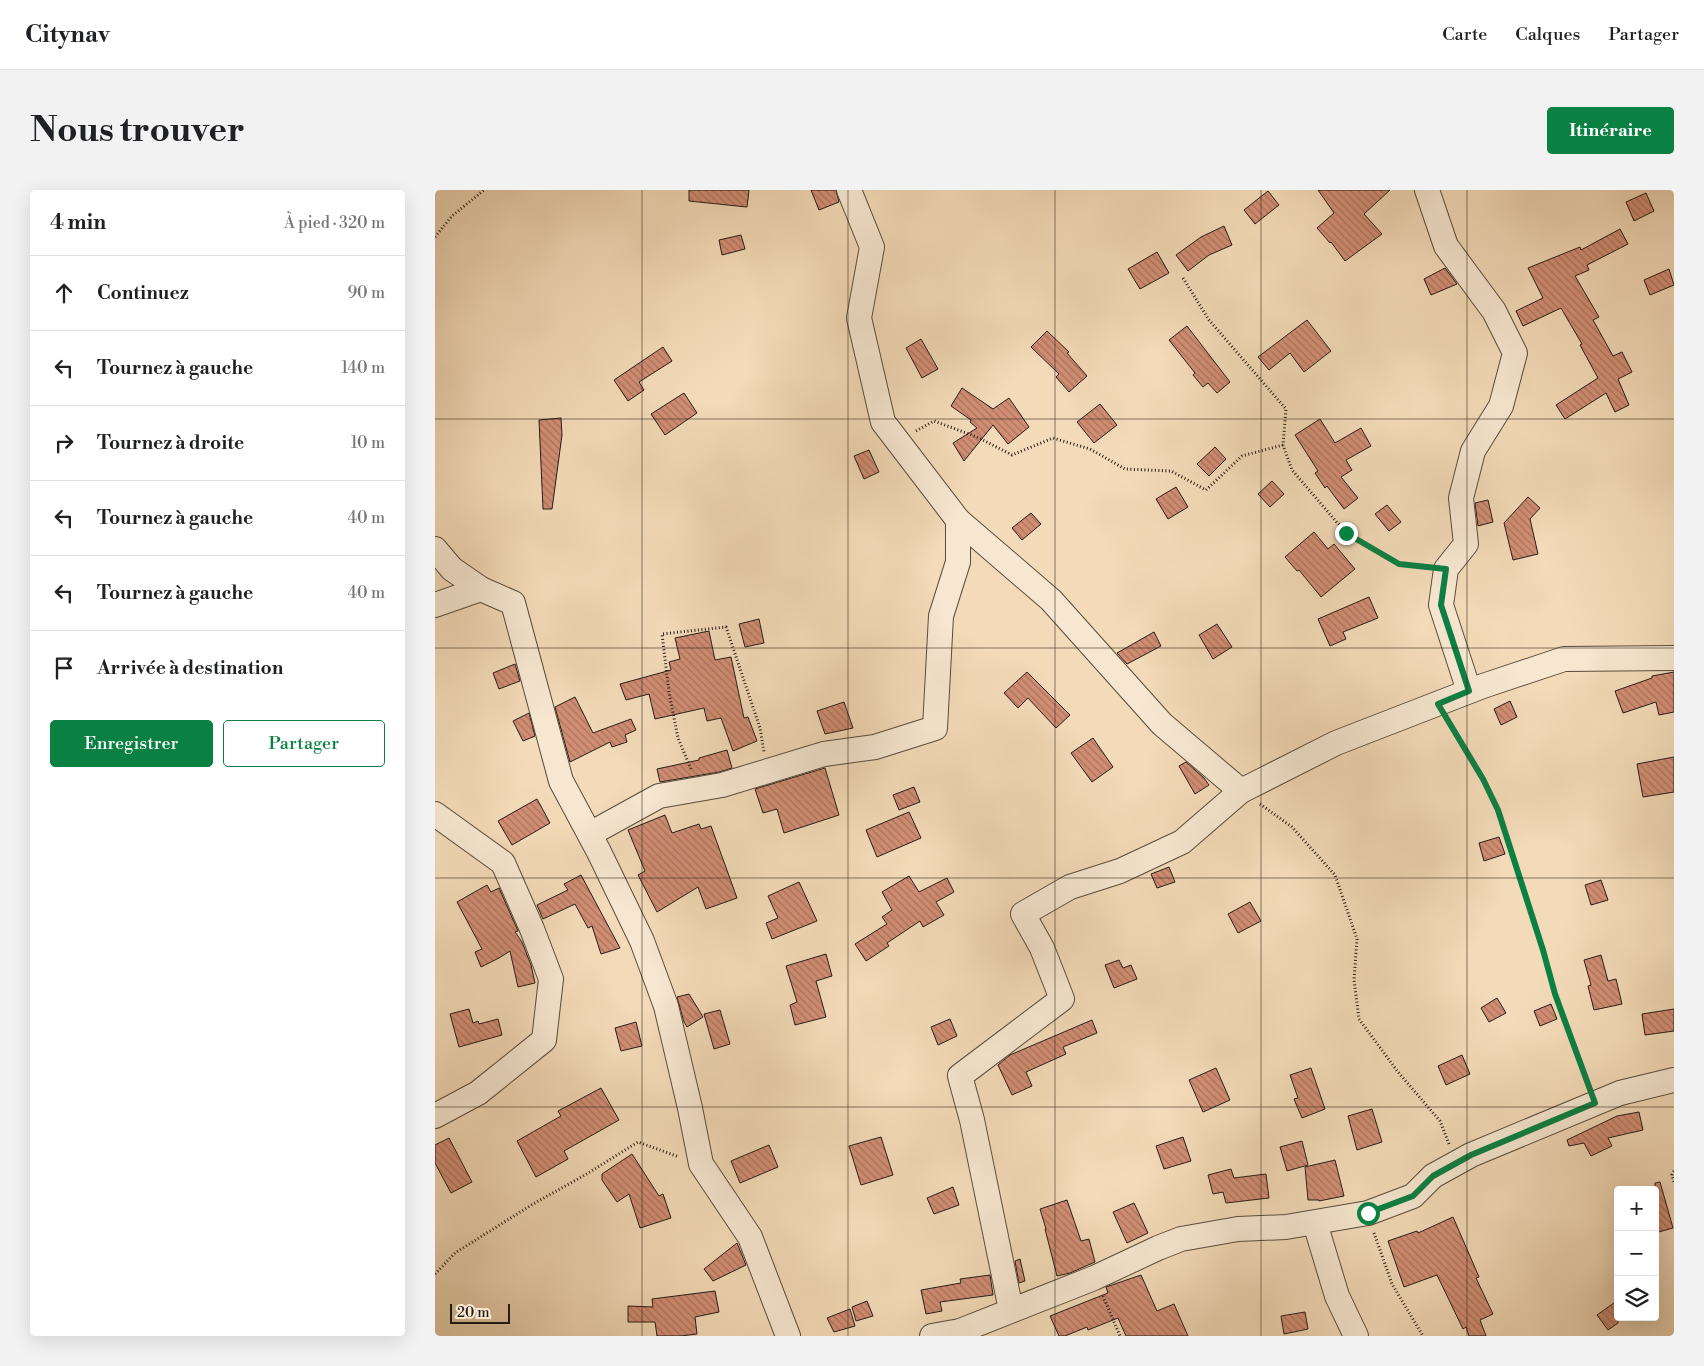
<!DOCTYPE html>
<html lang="fr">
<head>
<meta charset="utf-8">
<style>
	body { margin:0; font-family:"Libre Bodoni",serif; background:#f2f2f2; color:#202124 }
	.controls { position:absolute; right:15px; bottom:15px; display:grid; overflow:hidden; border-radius:5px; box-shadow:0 5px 20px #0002 }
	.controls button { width:45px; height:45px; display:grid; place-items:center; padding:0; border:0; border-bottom:1px solid #e0e0e0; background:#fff; color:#202124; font:25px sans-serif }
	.scale { position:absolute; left:15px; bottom:12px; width:60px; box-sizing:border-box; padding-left:5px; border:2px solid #251d14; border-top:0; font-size:14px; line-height:18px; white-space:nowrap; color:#251d14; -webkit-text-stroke:4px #f7e7d1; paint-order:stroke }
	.stop { position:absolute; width:15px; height:15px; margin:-11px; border:4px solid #0b8043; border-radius:50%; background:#fff }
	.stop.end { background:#0b8043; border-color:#fff; box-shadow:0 1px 5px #0008 }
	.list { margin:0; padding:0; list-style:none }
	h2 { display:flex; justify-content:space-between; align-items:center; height:65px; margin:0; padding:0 20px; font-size:21px }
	h2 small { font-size:16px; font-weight:400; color:#757577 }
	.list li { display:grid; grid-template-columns:32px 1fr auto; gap:15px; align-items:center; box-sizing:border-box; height:75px; padding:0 20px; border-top:1px solid #e0e0e0 }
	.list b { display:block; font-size:19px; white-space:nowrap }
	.list em { font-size:16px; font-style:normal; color:#757577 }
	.actions { display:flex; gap:10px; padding:15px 20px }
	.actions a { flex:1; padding:11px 0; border:1px solid #0b8043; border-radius:5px; text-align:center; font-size:18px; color:#0b8043 }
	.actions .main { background:#0b8043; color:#fff }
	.icon { flex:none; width:28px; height:28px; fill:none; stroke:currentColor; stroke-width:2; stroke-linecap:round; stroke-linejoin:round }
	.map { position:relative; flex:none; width:1239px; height:1146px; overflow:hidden; border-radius:5px }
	header { display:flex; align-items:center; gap:30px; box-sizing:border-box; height:70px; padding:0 25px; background:#fff; border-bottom:1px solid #e0e0e0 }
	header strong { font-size:24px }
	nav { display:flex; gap:28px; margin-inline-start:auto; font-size:18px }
	.intro { display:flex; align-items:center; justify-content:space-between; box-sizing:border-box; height:120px; padding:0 30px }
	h1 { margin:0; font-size:35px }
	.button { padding:12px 22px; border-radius:5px; background:#0b8043; color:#fff; font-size:18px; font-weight:700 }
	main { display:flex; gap:30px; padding:0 30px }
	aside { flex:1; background:#fff; border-radius:5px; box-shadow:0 5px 20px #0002 }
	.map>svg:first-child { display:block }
</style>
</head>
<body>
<header>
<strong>Citynav</strong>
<nav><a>Carte</a><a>Calques</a><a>Partager</a></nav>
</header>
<div class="intro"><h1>Nous trouver</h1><a class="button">Itinéraire</a></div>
<main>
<aside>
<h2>4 min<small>À pied · 320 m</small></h2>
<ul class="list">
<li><svg class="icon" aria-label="ahead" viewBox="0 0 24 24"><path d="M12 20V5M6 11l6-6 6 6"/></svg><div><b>Continuez</b></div><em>90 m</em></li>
<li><svg class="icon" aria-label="left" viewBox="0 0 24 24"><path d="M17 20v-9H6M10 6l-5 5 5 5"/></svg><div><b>Tournez à gauche</b></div><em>140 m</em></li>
<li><svg class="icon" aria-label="right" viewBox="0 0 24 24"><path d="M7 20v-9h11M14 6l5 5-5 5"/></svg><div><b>Tournez à droite</b></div><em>10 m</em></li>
<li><svg class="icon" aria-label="left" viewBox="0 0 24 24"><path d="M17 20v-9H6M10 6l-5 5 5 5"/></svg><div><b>Tournez à gauche</b></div><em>40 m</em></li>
<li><svg class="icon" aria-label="left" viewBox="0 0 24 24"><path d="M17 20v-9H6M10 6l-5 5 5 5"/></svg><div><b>Tournez à gauche</b></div><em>40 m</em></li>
<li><svg class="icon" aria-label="arrive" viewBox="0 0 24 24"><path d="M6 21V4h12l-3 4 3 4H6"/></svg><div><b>Arrivée à destination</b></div></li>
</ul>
<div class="actions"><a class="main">Enregistrer</a><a>Partager</a></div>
</aside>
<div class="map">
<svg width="1239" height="1146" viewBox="0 0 1239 1146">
	<defs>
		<pattern id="building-back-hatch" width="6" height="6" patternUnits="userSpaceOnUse" patternTransform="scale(1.25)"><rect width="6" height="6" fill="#d28e75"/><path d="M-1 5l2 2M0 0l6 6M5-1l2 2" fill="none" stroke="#aa735f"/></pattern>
	</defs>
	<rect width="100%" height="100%" fill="#f3dab8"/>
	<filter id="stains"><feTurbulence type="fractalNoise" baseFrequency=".004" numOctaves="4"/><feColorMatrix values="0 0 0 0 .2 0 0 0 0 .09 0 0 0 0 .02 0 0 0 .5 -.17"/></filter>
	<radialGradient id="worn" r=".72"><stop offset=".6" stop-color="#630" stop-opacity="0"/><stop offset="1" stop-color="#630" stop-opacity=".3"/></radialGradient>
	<g fill="url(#building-back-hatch)" stroke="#251d14">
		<path d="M 254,0 L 314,0 L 312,17 L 254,11 Z"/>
		<path d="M 376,0 L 401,0 L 404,12 L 384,20 Z"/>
		<path d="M 883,0 L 955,0 L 929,24 L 947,44 L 910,71 L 896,52 L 895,53 L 882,38 L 899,23 Z"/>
		<path d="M 833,1 L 844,15 L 820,34 L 809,20 Z"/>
		<path d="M 1211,3 L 1219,21 L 1199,31 L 1191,12 Z"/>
		<path d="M 789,36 L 797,55 L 774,65 L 753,81 L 741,65 L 766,47 Z"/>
		<path d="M 1185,39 L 1193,54 L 1152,75 L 1154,80 L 1140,86 L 1164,127 L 1158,130 L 1178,166 L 1187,162 L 1197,182 L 1183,189 L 1194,215 L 1180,222 L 1171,203 L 1130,229 L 1121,215 L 1163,188 L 1145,155 L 1147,154 L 1126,118 L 1088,136 L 1081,121 L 1108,108 L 1093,78 L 1145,57 L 1146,60 Z"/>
		<path d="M 306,45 L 310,59 L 287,65 L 284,50 Z"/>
		<path d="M 722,62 L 734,83 L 705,99 L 693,79 Z"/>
		<path d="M 1010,78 L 1022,94 L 996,105 L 989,89 Z"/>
		<path d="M 1234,79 L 1239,95 L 1215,105 L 1209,90 Z"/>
		<path d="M 872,130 L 896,161 L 869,182 L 855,163 L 834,180 L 823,167 Z"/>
		<path d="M 752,136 L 795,192 L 782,203 L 773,193 L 768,197 L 758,185 L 760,183 L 734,150 Z"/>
		<path d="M 612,141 L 634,162 L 632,163 L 652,186 L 634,202 L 621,187 L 624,184 L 596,157 Z"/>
		<path d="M 486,149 L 503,179 L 487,188 L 471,158 Z"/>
		<path d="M 228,157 L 237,171 L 204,192 L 209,200 L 193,211 L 179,190 Z"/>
		<path d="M 527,198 L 558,219 L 574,208 L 594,237 L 573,254 L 558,235 L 529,271 L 518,253 L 542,238 L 535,232 L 536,230 L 516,216 Z"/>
		<path d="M 249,203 L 262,223 L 230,245 L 216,224 Z"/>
		<path d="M 665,214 L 682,235 L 659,253 L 642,232 Z"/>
		<path d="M 126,228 L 127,245 L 117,319 L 108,319 L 104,230 Z"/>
		<path d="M 885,229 L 900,253 L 926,238 L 936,256 L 911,270 L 917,280 L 906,287 L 923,308 L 909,319 L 892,296 L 890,298 L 880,283 L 883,281 L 860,245 Z"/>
		<path d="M 780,257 L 791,269 L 774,286 L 762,274 Z"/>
		<path d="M 434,260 L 444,282 L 429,289 L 419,266 Z"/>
		<path d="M 837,291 L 849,304 L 835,317 L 823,304 Z"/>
		<path d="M 741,297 L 753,317 L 733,329 L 721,309 Z"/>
		<path d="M 1093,307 L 1105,318 L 1095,329 L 1103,364 L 1078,370 L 1069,333 Z"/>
		<path d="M 1053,310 L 1058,332 L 1043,336 L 1040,313 Z"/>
		<path d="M 952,315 L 966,332 L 954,341 L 940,324 Z"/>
		<path d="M 596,323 L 606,334 L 587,350 L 577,338 Z"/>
		<path d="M 879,342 L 893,359 L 899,354 L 920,379 L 886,407 L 864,380 L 862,381 L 850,367 Z"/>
		<path d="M 934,407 L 943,428 L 908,442 L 911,449 L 895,456 L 883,429 Z"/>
		<path d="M 324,429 L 329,453 L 310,457 L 304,434 Z"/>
		<path d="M 782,434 L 797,457 L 778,469 L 764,445 Z"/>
		<path d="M 274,441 L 280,470 L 296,467 L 309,528 L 313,527 L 322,551 L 298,561 L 286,528 L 272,531 L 269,518 L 220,529 L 214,504 L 191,510 L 185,494 L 236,480 L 234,472 L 245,469 L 240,448 Z"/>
		<path d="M 719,442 L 726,456 L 692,474 L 682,463 Z"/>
		<path d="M 80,474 L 85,491 L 64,499 L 58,483 Z"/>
		<path d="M 592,482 L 635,525 L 621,538 L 593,508 L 583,518 L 569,503 Z"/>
		<path d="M 1239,482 L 1239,522 L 1224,525 L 1221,512 L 1188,523 L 1180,501 L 1217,488 L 1217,486 Z"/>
		<path d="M 140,507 L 158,543 L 196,529 L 201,540 L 190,545 L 192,552 L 177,557 L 175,552 L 135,572 L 120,517 Z"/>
		<path d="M 1075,511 L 1082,527 L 1066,535 L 1059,519 Z"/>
		<path d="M 409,512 L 418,538 L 390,544 L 382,521 Z"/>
		<path d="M 94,523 L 100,546 L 88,551 L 78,531 Z"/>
		<path d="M 658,548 L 678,577 L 657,592 L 636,563 Z"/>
		<path d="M 292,560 L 297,578 L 284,582 L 225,592 L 222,579 L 264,570 L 264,568 Z"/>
		<path d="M 1239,567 L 1239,602 L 1208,607 L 1202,574 Z"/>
		<path d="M 751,572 L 769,588 L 774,595 L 760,604 L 744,576 Z"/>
		<path d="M 390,578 L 404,625 L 349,643 L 342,619 L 328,623 L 320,599 Z"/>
		<path d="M 479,597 L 485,612 L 464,620 L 458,605 Z"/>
		<path d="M 102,609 L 115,633 L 77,655 L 63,631 Z"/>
		<path d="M 474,622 L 486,648 L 442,667 L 431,640 Z"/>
		<path d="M 230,625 L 237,643 L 264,634 L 266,639 L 276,636 L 302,708 L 271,719 L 263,697 L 222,722 L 203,685 L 210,681 L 193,640 Z"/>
		<path d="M 1064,647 L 1070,664 L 1049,671 L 1044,653 Z"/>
		<path d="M 734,677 L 740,692 L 722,698 L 716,684 Z"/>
		<path d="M 146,685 L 170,730 L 185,758 L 166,764 L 157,736 L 153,738 L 140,714 L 108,729 L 102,715 L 133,700 L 129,694 Z"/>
		<path d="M 474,686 L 484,702 L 512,688 L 519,702 L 501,712 L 509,725 L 488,737 L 485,731 L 452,753 L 454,756 L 431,771 L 420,754 L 452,734 L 447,727 L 457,720 L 447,702 Z"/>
		<path d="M 1166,690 L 1173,710 L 1156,715 L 1150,695 Z"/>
		<path d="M 364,692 L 382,731 L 337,749 L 331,733 L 343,728 L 333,706 Z"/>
		<path d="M 52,695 L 56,702 L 64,698 L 83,741 L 80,742 L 87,752 L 96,775 L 100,793 L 83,797 L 75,761 L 64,768 L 46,777 L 40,762 L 47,759 L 22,712 Z"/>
		<path d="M 815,712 L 826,731 L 803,743 L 793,724 Z"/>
		<path d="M 391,764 L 397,786 L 381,791 L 391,827 L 360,835 L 355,815 L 362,812 L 351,776 Z"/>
		<path d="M 1166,765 L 1173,791 L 1181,789 L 1187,814 L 1159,820 L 1153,796 L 1156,795 L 1149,770 Z"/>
		<path d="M 684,770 L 688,778 L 696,775 L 702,789 L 679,798 L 670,775 Z"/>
		<path d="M 254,804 L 268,827 L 252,837 L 249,832 L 242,807 Z"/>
		<path d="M 1062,808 L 1071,823 L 1054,832 L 1046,818 Z"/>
		<path d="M 1116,814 L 1122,829 L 1105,836 L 1099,821 Z"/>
		<path d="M 34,819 L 38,833 L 43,831 L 44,834 L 63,829 L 67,845 L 24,857 L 15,824 Z"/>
		<path d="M 1239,819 L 1239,841 L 1210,845 L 1207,824 Z"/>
		<path d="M 285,820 L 295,854 L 279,859 L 269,824 Z"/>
		<path d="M 515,829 L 522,846 L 503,855 L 496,837 Z"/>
		<path d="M 657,830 L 662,843 L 628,857 L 631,864 L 591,882 L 597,896 L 577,905 L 563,875 L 575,865 Z"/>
		<path d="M 201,832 L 207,856 L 186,861 L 180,838 Z"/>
		<path d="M 1027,865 L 1035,884 L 1011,895 L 1003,876 Z"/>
		<path d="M 781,878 L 795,910 L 768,922 L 754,890 Z"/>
		<path d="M 876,878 L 890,919 L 867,928 L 859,909 L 863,908 L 855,885 Z"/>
		<path d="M 166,898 L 184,930 L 129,961 L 133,969 L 101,987 L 82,951 L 126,926 L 123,921 Z"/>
		<path d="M 937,919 L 947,952 L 922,960 L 913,926 Z"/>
		<path d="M 1204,922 L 1208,940 L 1173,948 L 1177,956 L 1156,966 L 1149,953 L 1134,956 L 1132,950 L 1182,926 Z"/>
		<path d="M 446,947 L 458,985 L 426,995 L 414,956 Z"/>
		<path d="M 748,947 L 756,971 L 729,979 L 721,956 Z"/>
		<path d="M 14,948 L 37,992 L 16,1003 L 0,973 L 0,955 Z"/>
		<path d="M 867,951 L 873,975 L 852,981 L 845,957 Z"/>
		<path d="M 334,955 L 343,977 L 305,993 L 296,971 Z"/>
		<path d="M 197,964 L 224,1006 L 228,1004 L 236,1028 L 205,1038 L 194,1004 L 182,1012 L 167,990 L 167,984 Z"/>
		<path d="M 900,970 L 909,1006 L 884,1011 L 884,1010 L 873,1010 L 870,977 Z"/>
		<path d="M 796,979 L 799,988 L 831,984 L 834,1008 L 791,1013 L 788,1002 L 778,1004 L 773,985 Z"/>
		<path d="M 1225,992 L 1238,1038 L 1220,1043 L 1220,993 Z"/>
		<path d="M 518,997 L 524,1015 L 499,1024 L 492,1008 Z"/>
		<path d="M 632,1010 L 646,1051 L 654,1049 L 660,1072 L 635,1083 L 622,1086 L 610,1039 L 611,1039 L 605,1019 Z"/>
		<path d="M 699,1013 L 713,1043 L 692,1053 L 678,1022 Z"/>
		<path d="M 1018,1027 L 1044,1087 L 1041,1088 L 1058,1124 L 1045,1130 L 1051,1146 L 1034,1146 L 1031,1137 L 1028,1139 L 1002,1085 L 969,1097 L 953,1051 L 982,1041 L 983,1043 Z"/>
		<path d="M 302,1053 L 311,1075 L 278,1091 L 269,1079 Z"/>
		<path d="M 585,1069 L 590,1091 L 584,1093 L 580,1071 Z"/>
		<path d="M 555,1085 L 558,1105 L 505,1112 L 507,1121 L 491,1124 L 486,1100 L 526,1093 L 525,1089 Z"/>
		<path d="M 706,1085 L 722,1121 L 739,1114 L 753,1146 L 691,1146 L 683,1128 L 653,1140 L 652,1137 L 630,1146 L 624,1146 L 615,1126 L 673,1103 L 671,1097 Z"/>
		<path d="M 280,1101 L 284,1122 L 260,1127 L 262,1144 L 246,1146 L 222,1146 L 220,1132 L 193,1132 L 193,1116 L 218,1117 L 217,1109 Z"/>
		<path d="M 1183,1110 L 1183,1133 L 1173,1140 L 1162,1125 Z"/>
		<path d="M 432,1111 L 438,1126 L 421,1131 L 417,1117 Z"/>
		<path d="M 415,1119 L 420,1136 L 399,1142 L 392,1128 Z"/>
		<path d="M 870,1122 L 873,1139 L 849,1144 L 846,1126 Z"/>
	</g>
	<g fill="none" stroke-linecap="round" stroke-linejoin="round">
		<g stroke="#584c3d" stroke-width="26">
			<g id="street">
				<path d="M 414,0 L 437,57 L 424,128 L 448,232 L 523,330 L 616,410 L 727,534 L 806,601 L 901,553 L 1048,496 L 1129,469 L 1239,468"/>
				<path d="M 992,0 L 1011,56 L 1059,121 L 1080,163 L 1066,216 L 1038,261 L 1026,308 L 1031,354 L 1011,379 L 1006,415 L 1034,501"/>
				<path d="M 0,359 L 17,379 L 46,399 L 78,413 L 126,591 L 164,662 L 207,751 L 231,816 L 255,918 L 266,974 L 315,1047 L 353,1146"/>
				<path d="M 0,415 L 46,399"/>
				<path d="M 0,624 L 68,673 L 97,739 L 116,789 L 109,850 L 43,903 L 0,926"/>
				<path d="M 155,644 L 224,606 L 287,595 L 389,564 L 440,557 L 500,538 L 506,426 L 523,372 L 523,330"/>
				<path d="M 880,1033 L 902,1106 L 921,1146"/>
				<path d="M 576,1120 L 537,930 L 525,886 L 627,809 L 607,758 L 588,724 L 635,697 L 685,681 L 747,652 L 806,601"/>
				<path d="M 497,1146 L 525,1141 L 659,1088 L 723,1058 L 746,1049 L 803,1039 L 851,1037 L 933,1023 L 978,1006 L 998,986 L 1036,965 L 1185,903 L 1239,890"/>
			</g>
		</g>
		<g stroke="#251d14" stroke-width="3" stroke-dasharray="1 2.5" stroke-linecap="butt">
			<path d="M 0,47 L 17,26 L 49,0"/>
			<path d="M 748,88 L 774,130 L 851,219 L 848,255 L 857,280 L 911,343 L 964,374 L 991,377"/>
			<path d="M 481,241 L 499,231 L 542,247 L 577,265 L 618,248 L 655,259 L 690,279 L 736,281 L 771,300 L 807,266 L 848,255"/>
			<path d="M 1014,533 L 1048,589 L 1063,620 L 1108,760 L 1120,804 L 1153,894"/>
			<path d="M 256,579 L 243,548 L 234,502 L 227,444 L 291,437 L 325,538 L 329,562"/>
			<path d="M 825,614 L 857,637 L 900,685 L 922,749 L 919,790 L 924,829 L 963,882 L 1005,931 L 1014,954"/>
			<path d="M 1239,981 L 1237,985 L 1239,992"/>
			<path d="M 939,1043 L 957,1094 L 988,1146"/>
			<path d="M 0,1084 L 20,1063 L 98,1014 L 150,985 L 203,952 L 244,967"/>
			<path d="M 668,1106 L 685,1146"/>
		</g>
		<use href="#street" stroke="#f7e7d1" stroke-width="24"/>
	</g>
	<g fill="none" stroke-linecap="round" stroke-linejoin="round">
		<path stroke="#0b8043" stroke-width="6" d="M 911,343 L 964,374 L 1011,379 L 1006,415 L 1034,501 L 1003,514 L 1048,589 L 1063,620 L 1108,760 L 1120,804 L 1160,913 L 1036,965 L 998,986 L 978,1006 L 933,1023"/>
	</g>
	<path fill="none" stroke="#251d14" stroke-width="1" stroke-opacity="0.55" d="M 207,0 L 207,1146M 413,0 L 413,1146M 620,0 L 620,1146M 826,0 L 826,1146M 1032,0 L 1032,1146M 0,229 L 1239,229M 0,458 L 1239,458M 0,688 L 1239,688M 0,917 L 1239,917"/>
	<rect width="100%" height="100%" filter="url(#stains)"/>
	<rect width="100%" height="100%" fill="url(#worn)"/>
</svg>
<div class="controls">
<button>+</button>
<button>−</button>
<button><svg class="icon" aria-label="layers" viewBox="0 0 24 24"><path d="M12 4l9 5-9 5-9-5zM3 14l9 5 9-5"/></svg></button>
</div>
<div class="scale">20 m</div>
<div class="stop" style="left:933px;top:1023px"></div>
<div class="stop end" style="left:911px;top:343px"></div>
</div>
</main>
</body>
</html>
